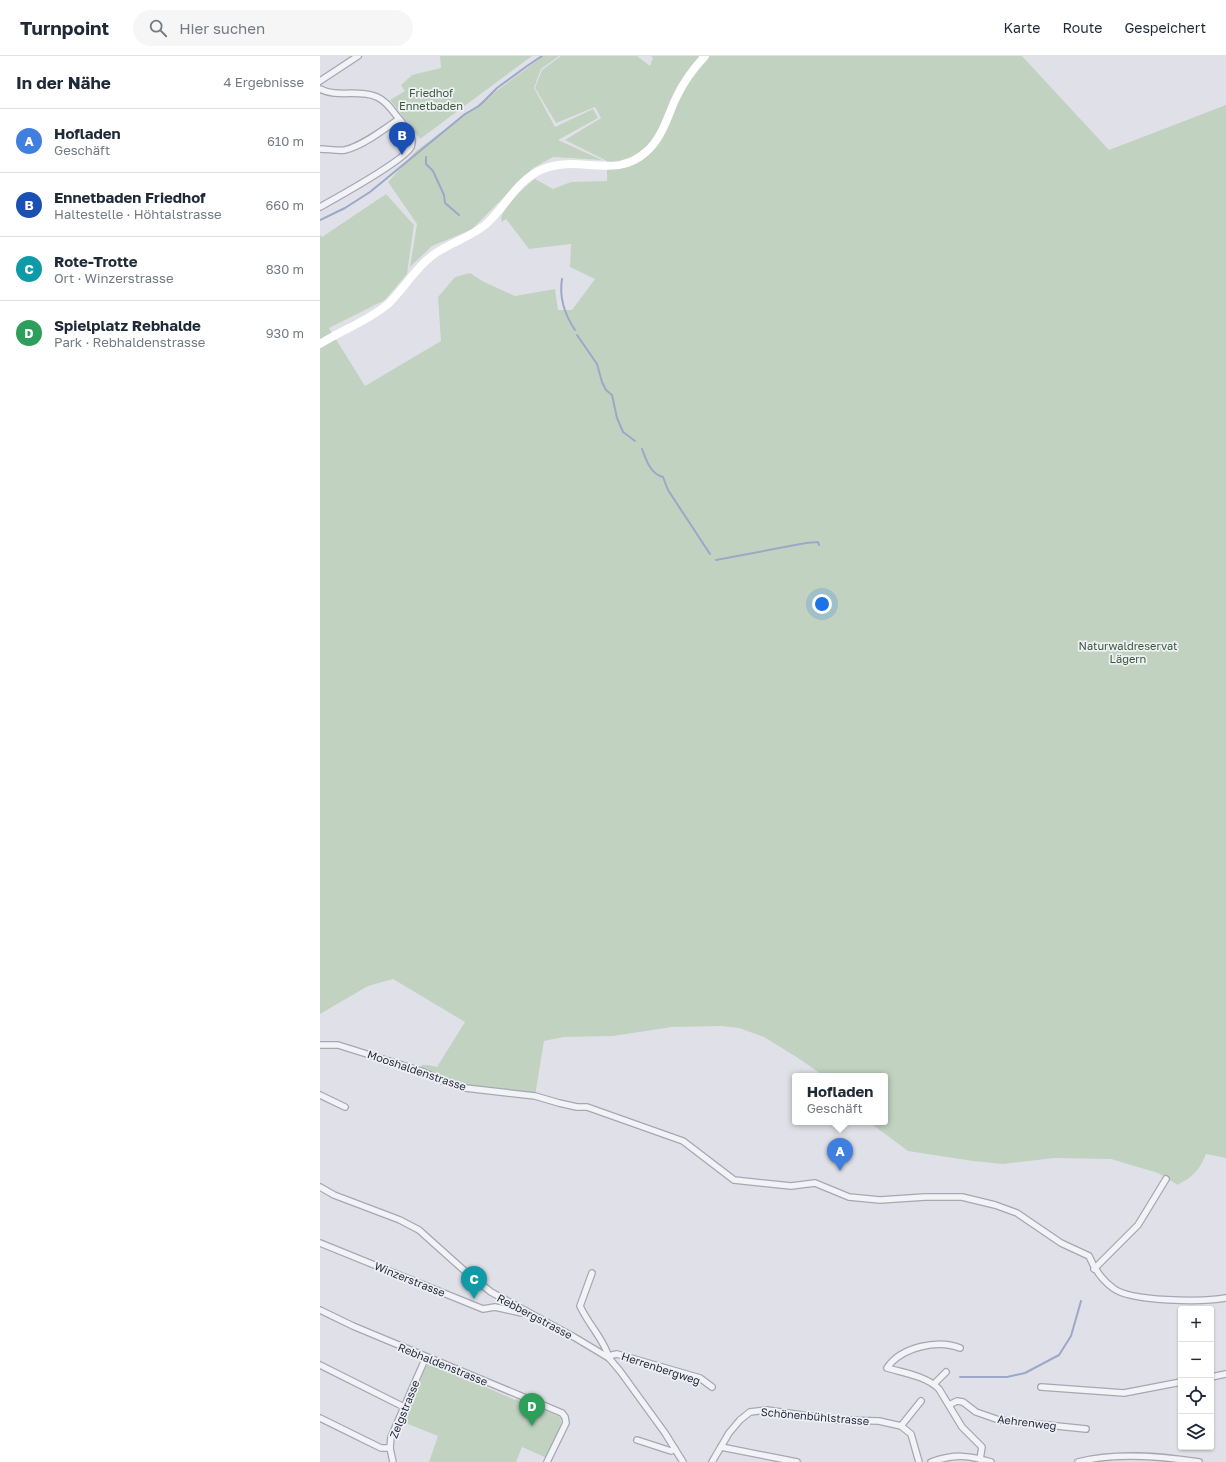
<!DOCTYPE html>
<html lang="de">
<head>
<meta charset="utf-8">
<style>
	body { margin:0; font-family:"Golos Text",sans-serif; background:#f6f6f7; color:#1f2937 }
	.controls { position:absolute; right:12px; bottom:12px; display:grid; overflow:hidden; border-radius:4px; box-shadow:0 1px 3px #0004 }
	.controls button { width:36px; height:36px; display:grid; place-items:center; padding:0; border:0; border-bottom:1px solid #e0e1e3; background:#fff; color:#1f2937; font:20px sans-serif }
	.you { position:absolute; left:502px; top:548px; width:14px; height:14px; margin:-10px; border:3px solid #fff; border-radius:50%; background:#1a73e8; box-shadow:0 0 0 6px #1a73e833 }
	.badge { display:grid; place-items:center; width:26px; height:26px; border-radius:50%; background:#0f766e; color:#fff; font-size:13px; font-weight:700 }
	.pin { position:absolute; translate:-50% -33px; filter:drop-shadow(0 1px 2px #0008) }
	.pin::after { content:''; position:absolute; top:21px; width:14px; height:12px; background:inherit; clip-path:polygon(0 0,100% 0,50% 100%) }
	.popup { position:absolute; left:472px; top:1017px; width:96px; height:52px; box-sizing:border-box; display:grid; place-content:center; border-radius:4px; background:#fff; filter:drop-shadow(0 1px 3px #0005); font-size:13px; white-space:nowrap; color:#747a83 }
	.popup b { font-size:15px; color:#1f2937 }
	.popup::after { content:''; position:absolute; left:50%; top:100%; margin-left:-8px; border:8px solid transparent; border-top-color:#fff }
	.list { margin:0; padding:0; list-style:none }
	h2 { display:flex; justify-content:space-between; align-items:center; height:52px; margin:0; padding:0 16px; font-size:17px }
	h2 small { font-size:13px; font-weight:400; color:#747a83 }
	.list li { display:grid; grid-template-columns:26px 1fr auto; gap:12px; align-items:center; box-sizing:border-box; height:64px; padding:0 16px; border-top:1px solid #e0e1e3 }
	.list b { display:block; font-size:15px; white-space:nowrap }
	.list p { margin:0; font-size:13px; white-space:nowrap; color:#747a83 }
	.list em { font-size:13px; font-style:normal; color:#747a83 }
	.icon { flex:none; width:22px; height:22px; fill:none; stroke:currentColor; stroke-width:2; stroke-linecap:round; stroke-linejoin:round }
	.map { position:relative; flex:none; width:906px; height:1406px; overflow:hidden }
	header { display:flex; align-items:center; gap:24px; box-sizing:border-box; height:56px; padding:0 20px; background:#fff; border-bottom:1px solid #e0e1e3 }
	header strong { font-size:19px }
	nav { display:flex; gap:22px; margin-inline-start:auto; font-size:14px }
	.search { width:280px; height:36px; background:#f6f6f7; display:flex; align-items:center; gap:10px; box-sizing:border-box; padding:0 14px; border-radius:22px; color:#747a83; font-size:15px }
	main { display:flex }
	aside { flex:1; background:#fff }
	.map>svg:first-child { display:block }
</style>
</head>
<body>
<header>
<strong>Turnpoint</strong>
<div class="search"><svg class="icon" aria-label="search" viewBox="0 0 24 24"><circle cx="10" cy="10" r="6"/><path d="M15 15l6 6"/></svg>Hier suchen</div>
<nav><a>Karte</a><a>Route</a><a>Gespeichert</a></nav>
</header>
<main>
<aside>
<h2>In der Nähe<small>4 Ergebnisse</small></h2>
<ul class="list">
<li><span class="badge" style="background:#3f7fe0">A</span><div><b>Hofladen</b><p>Geschäft</p></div><em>610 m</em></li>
<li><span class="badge" style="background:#1a4fb4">B</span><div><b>Ennetbaden Friedhof</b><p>Haltestelle · Höhtalstrasse</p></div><em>660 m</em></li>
<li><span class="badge" style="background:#0f9aa8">C</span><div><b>Rote-Trotte</b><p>Ort · Winzerstrasse</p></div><em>830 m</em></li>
<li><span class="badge" style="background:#2e9e5b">D</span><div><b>Spielplatz Rebhalde</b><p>Park · Rebhaldenstrasse</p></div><em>930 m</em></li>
</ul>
</aside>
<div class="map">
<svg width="906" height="1406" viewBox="0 0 906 1406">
	<rect width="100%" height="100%" fill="#e0e1e8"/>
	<g fill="#c2d2c1">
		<path d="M 120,0 L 212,0 L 100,83 L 70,44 L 85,35 L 81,29 L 92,19 L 121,12 Z"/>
		<path d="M 223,0 L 239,0 L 221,13 L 214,32 L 235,71 L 273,53 L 278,62 L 238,84 L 282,104 L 233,101 L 213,112 L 151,174 L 112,190 L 90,211 L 97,168 L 68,126 L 96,95 Z"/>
		<path d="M 241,0 L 317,0 L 330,10 L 333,2 L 331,0 L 702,0 L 789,94 L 906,49 L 906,1102 L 886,1098 C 882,1108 878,1115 869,1122 C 865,1125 861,1126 858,1129 L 838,1117 L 791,1103 L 734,1102 L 683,1108 L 653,1105 L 588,1095 L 549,1066 L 565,1066 L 565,1020 L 504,1020 L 478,1002 L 444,981 L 419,972 L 402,970 L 352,971 L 293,980 L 244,981 L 224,985 L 215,1040 L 145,1032 L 101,1015 L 102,1009 L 109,1009 L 117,1011 L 145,966 L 73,923 L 48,930 L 0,958 L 0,179 L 2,181 L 66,138 L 94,169 L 87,218 L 65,244 L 9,272 L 45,330 L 121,285 L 118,241 L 135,221 L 150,217 L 164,226 L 195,240 L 235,233 L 238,254 L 252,254 L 275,223 L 250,211 L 251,188 L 209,193 L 186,163 L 182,166 L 181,163 C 183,151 205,130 215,123 L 233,133 L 251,126 L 287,125 L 287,105 L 245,84 L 281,62 L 275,51 L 236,67 L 215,32 L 222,14 Z"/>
		<path d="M 108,1306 L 195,1344 L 196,1343 L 240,1361 C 245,1370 231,1393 227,1402 L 202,1391 L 196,1406 L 109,1406 L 118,1380 L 83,1366 Z"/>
	</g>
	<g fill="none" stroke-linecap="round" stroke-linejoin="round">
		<g stroke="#9ca8c7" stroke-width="2">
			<path d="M 106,101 L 106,108 L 113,115 L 124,139 L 125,147 L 139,159"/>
			<path d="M 0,164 L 25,152 L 50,136 L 145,58 L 159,50 L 177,32 L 207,10 L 222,0"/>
			<path d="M 242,223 C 239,241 245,259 255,274"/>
			<path d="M 257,279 L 277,308 L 282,326 L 286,334 L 292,339 L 297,362 L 303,376 L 315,385"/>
			<path d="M 322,393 C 326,403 330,418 343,421 L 348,434 L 390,498"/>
			<path d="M 396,504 L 486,487 L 498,486 L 499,489"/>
			<path d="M 640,1321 L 687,1321 L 705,1317 L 739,1299 L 751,1280 L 761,1245"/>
		</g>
		<g stroke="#a5a7b2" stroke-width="8">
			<g id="minor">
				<path d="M 0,25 L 38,0"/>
				<path d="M 0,33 C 17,42 39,33 57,41 C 67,45 73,56 80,64 C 86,72 95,81 91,91 C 84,105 16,142 0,151"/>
				<path d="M 0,93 C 8,93 17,95 25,94 C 42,90 65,73 79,63"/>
				<path d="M 0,989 L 18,989 L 101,1015 L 123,1025 L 145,1032 L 215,1040 L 239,1047 L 257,1051 L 267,1051 L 363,1085 L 414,1124 L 471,1130 L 495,1127 L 529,1141 L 560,1144 L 605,1141 L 642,1141 L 675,1149 L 697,1157 L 741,1187 L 769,1200 C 774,1212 782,1224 793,1232 C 810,1246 884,1246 906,1242"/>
				<path d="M 0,1039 L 25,1051"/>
				<path d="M 0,1131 L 14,1139 L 80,1164 L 99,1174 L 147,1217 L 171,1236 L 254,1281 L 289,1302 L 300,1315 L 345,1377 L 363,1406"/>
				<path d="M 0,1187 L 163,1253 L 175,1251 L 202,1257 L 203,1254"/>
				<path d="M 774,1213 L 818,1169 L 846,1123"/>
				<path d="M 272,1217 L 260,1250 C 268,1268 285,1285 289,1302 L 292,1299 L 297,1298 L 380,1322 L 392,1331"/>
				<path d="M 0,1254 L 33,1270 L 242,1357 L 245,1361 L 246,1367 L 227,1406"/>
				<path d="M 640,1292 C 618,1283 581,1291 567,1312 C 584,1317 606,1320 619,1333 L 642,1371 L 662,1391 L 660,1403"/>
				<path d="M 0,1309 L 84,1351"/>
				<path d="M 891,1321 L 906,1318"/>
				<path d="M 614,1328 L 626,1316"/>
				<path d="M 721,1331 L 804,1337 L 861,1326"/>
				<path d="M 629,1349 L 637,1345 L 643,1346 L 656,1356 L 679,1364 L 766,1373"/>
				<path d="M 0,1362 L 61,1392 L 70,1392"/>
				<path d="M 581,1370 L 601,1345"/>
				<path d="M 317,1384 L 351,1395 L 355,1393"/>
				<path d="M 401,1391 L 477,1406"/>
				<path d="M 73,1406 L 70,1392 L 71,1381 L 106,1301"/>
				<path d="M 392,1406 L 409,1377 L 420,1364 L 430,1356 L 447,1354 L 517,1364 L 559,1365 L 581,1370 L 591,1378 L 599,1406"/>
				<path d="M 611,1406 C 634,1398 648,1399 671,1406"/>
				<path d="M 758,1406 C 796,1396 840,1400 879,1406"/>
			</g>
		</g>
		<use href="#minor" stroke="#f2f3f6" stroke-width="5.5"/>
		<path stroke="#fff" stroke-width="8" d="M 0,288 C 22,274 48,265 68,248 C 84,233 95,212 113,199 C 129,187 149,182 165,169 C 186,151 196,124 223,113 C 260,98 295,125 327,95 C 343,81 348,58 357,40 C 364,25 374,12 385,0"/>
	</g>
	<g text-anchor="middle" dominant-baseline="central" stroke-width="3.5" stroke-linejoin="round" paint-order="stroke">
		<g font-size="11" fill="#375a37" stroke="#eff0f6">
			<text x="111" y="36">Friedhof<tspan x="111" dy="13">Ennetbaden</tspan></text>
			<text x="808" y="589">Naturwaldreservat<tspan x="808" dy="13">Lägern</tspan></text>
		</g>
		<g font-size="11" fill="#292c3e" stroke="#eff0f6">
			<text transform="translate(97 1014) rotate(19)">Mooshaldenstrasse</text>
			<text transform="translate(90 1223) rotate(22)">Winzerstrasse</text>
			<text transform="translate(215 1260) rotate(28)">Rebbergstrasse</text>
			<text transform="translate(123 1308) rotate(22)">Rebhaldenstrasse</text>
			<text transform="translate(341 1312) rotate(18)">Herrenbergweg</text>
			<text transform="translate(84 1353) rotate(-68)">Zelgstrasse</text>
			<text transform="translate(495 1360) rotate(5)">Schönenbühlstrasse</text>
			<text transform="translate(707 1366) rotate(7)">Aehrenweg</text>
		</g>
	</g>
</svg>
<div class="controls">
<button>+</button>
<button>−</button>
<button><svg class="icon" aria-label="locate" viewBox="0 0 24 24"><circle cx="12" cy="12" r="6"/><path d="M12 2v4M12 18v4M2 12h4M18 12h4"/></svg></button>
<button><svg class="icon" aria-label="layers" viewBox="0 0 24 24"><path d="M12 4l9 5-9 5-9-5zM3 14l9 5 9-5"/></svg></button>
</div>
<div class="you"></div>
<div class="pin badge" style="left:520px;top:1115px;background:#3f7fe0">A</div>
<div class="popup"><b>Hofladen</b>Geschäft</div>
<div class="pin badge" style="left:82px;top:99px;background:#1a4fb4">B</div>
<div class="pin badge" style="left:154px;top:1243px;background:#0f9aa8">C</div>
<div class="pin badge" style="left:212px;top:1370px;background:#2e9e5b">D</div>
</div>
</main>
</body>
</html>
